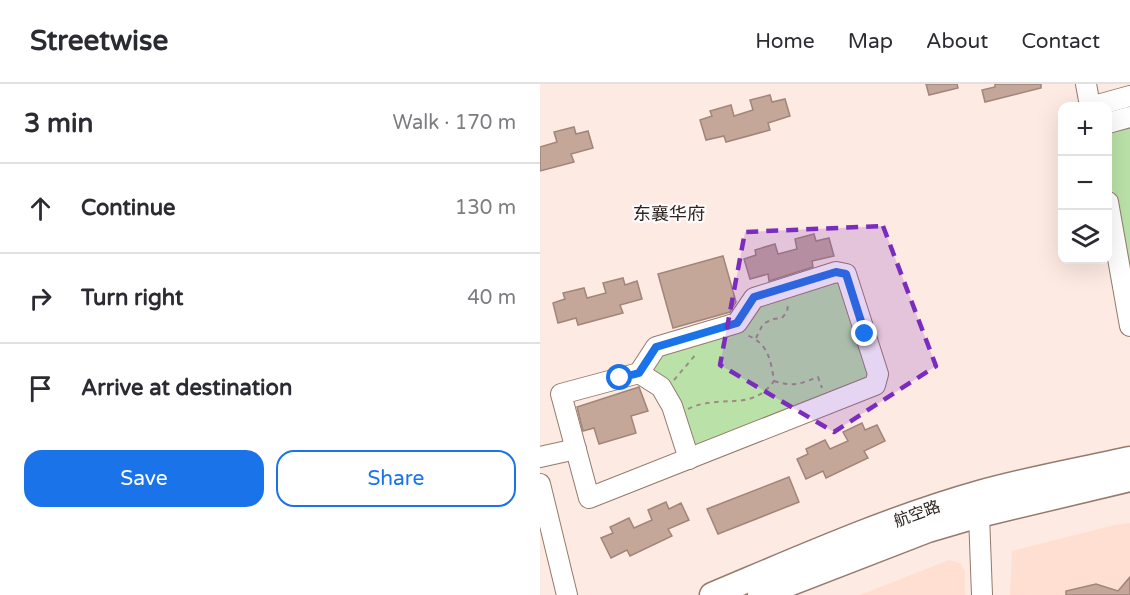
<!DOCTYPE html>
<html lang="en">
<head>
<meta charset="utf-8">
<style>
	body { margin:0; font-family:"Varela Round","Noto Sans SC",sans-serif; background:#f7f7f7; color:#2b2b33 }
	.controls { position:absolute; right:18px; top:18px; display:grid; overflow:hidden; border-radius:12px; box-shadow:0 6px 24px #0002 }
	.controls button { width:54px; height:54px; display:grid; place-items:center; padding:0; border:0; border-bottom:2px solid #e1e1e2; background:#fff; color:#2b2b33; font:30px sans-serif }
	.stop { position:absolute; width:18px; height:18px; margin:-14px; border:4px solid #1a73e8; border-radius:50%; background:#fff }
	.stop.end { background:#1a73e8; border-color:#fff; box-shadow:0 2px 6px #0008 }
	.list { margin:0; padding:0; list-style:none }
	h2 { display:flex; justify-content:space-between; align-items:center; height:78px; margin:0; padding:0 24px; font-size:26px }
	h2 small { font-size:20px; font-weight:400; color:#7c7c81 }
	.list li { display:grid; grid-template-columns:39px 1fr auto; gap:18px; align-items:center; box-sizing:border-box; height:90px; padding:0 24px; border-top:2px solid #e1e1e2 }
	.list b { display:block; font-size:22px; white-space:nowrap }
	.list em { font-size:20px; font-style:normal; color:#7c7c81 }
	.actions { display:flex; gap:12px; padding:18px 24px }
	.actions a { flex:1; padding:14px 0; border:2px solid #1a73e8; border-radius:18px; text-align:center; font-size:21px; color:#1a73e8 }
	.actions .main { background:#1a73e8; color:#fff }
	.icon { flex:none; width:33px; height:33px; fill:none; stroke:currentColor; stroke-width:2; stroke-linecap:round; stroke-linejoin:round }
	.map { position:relative; flex:none; width:590px; height:511px; overflow:hidden }
	header { display:flex; align-items:center; gap:36px; box-sizing:border-box; height:84px; padding:0 30px; background:#fff; border-bottom:2px solid #e1e1e2 }
	header strong { font-size:28px }
	nav { display:flex; gap:33px; margin-inline-start:auto; font-size:21px }
	main { display:flex }
	aside { flex:1; background:#fff }
	.map>svg:first-child { display:block }
</style>
</head>
<body>
<header>
<strong>Streetwise</strong>
<nav><a>Home</a><a>Map</a><a>About</a><a>Contact</a></nav>
</header>
<main>
<aside>
<h2>3 min<small>Walk · 170 m</small></h2>
<ul class="list">
<li><svg class="icon" aria-label="ahead" viewBox="0 0 24 24"><path d="M12 20V5M6 11l6-6 6 6"/></svg><div><b>Continue</b></div><em>130 m</em></li>
<li><svg class="icon" aria-label="right" viewBox="0 0 24 24"><path d="M7 20v-9h11M14 6l5 5-5 5"/></svg><div><b>Turn right</b></div><em>40 m</em></li>
<li><svg class="icon" aria-label="arrive" viewBox="0 0 24 24"><path d="M6 21V4h12l-3 4 3 4H6"/></svg><div><b>Arrive at destination</b></div></li>
</ul>
<div class="actions"><a class="main">Save</a><a>Share</a></div>
</aside>
<div class="map">
<svg width="590" height="511" viewBox="0 0 590 511">
	<rect width="100%" height="100%" fill="#fdeae2"/>
	<g fill="#ffdfd1">
		<path d="M 590,439 L 590,511 L 470,511 L 472,467 L 574,441 Z"/>
		<path d="M 409,476 L 420,479 L 425,487 L 425,511 L 320,511 Z"/>
	</g>
	<g fill="#bae2a8">
		<path d="M 590,21 L 590,200 C 584,168 556,48 571,26 Z"/>
		<path d="M 296,188 L 338,290 L 149,375 L 132,322 L 99,289 L 116,263 L 197,239 L 214,214 Z"/>
	</g>
	<g fill="#c5a79a" stroke="#a18578" stroke-width="1.5">
		<path d="M 386,0 L 417,0 L 418,4 L 389,11 Z"/>
		<path d="M 455,0 L 501,0 L 501,4 L 445,18 L 442,6 L 455,3 Z"/>
		<path d="M 230,11 L 232,18 L 245,15 L 250,32 L 228,39 L 230,46 L 186,58 L 184,52 L 166,56 L 160,36 L 172,32 L 170,27 L 191,21 L 194,32 L 213,26 L 210,16 Z"/>
		<path d="M 34,43 L 36,50 L 48,47 L 53,64 L 31,70 L 34,78 L 0,87 L 0,63 L 17,58 L 14,48 Z"/>
		<path d="M 274,150 L 276,157 L 289,154 L 294,172 L 272,177 L 273,183 L 229,197 L 228,190 L 210,195 L 204,175 L 216,171 L 215,166 L 235,160 L 238,170 L 257,165 L 255,155 Z"/>
		<path d="M 183,172 L 196,218 L 190,228 L 133,244 L 118,190 Z"/>
		<path d="M 83,194 L 85,201 L 97,197 L 102,215 L 80,221 L 83,229 L 38,241 L 36,234 L 18,239 L 13,219 L 25,215 L 23,209 L 44,204 L 47,214 L 66,209 L 63,199 Z"/>
		<path d="M 99,303 L 108,327 L 91,332 L 96,349 L 59,360 L 54,344 L 43,347 L 37,323 Z"/>
		<path d="M 322,339 L 325,346 L 337,341 L 345,357 L 324,367 L 328,374 L 286,394 L 283,387 L 266,395 L 257,375 L 268,370 L 266,365 L 285,356 L 290,365 L 308,357 L 303,348 Z"/>
		<path d="M 249,393 L 259,418 L 178,450 L 167,425 Z"/>
		<path d="M 126,418 L 129,425 L 141,419 L 149,436 L 128,445 L 132,452 L 90,472 L 87,466 L 71,474 L 61,454 L 73,449 L 70,443 L 89,434 L 94,444 L 112,436 L 108,426 Z"/>
		<path d="M 590,493 L 590,511 L 526,511 L 526,507 L 556,500 L 578,507 Z"/>
	</g>
	<g fill="none" stroke-linecap="round" stroke-linejoin="round">
		<g stroke="#957a6d" stroke-width="22">
			<g id="minor">
				<path d="M 546,0 L 550,22"/>
				<path d="M 554,22 L 590,12"/>
				<path d="M 568,39 L 590,33"/>
				<path d="M 568,118 L 590,242"/>
				<path d="M 296,188 L 306,190 L 338,290 L 335,301 L 49,414 L 21,310 L 99,289 L 116,263 L 197,239 L 214,214 Z"/>
				<path d="M 99,289 L 121,303 L 132,322 L 149,375"/>
				<path d="M 0,373 L 36,365"/>
				<path d="M 0,400 L 27,511"/>
				<path d="M 439,431 L 442,511"/>
			</g>
		</g>
		<g stroke="#957a6d" stroke-width="27">
			<g id="major">
				<path d="M 172,511 C 258,475 350,434 439,409 C 489,395 540,386 590,375"/>
				<path d="M 220,511 L 388,446 L 439,431 L 590,395"/>
			</g>
		</g>
		<g stroke="#9b8c85" stroke-width="2" stroke-dasharray="4.5 4.5" stroke-linecap="butt">
			<path d="M 216,254 L 223,240 L 233,235 L 242,234 L 247,228 L 248,221"/>
			<path d="M 134,296 L 157,269"/>
			<path d="M 234,297 C 253,303 260,300 278,293 L 282,304"/>
			<path d="M 148,325 C 181,309 211,329 234,297 C 231,277 228,258 206,251"/>
		</g>
		<use href="#minor" stroke="#fff" stroke-width="20"/>
		<use href="#major" stroke="#fff" stroke-width="24"/>
	</g>
	<g fill="none" stroke-linecap="round" stroke-linejoin="round">
		<path stroke="#1a73e8" stroke-width="8" d="M 80,294 L 99,289 L 116,263 L 197,239 L 214,213 L 296,188 L 306,190 L 325,250"/>
	</g>
	<path fill="#7b2cbf" fill-opacity="0.2" stroke="#7b2cbf" stroke-width="4.5" stroke-dasharray="12 8" stroke-linejoin="round" d="M 343,142 L 396,282 L 294,348 L 180,281 L 205,148 Z"/>
	<g text-anchor="middle" dominant-baseline="central" stroke-width="4.5" stroke-linejoin="round" paint-order="stroke">
		<g font-size="16" fill="#2f241f" stroke="#fcfcfc">
			<text transform="translate(377 430) rotate(-20)">航空路</text>
		</g>
		<g font-size="18" fill="#2f241f" stroke="#fcfcfc">
			<text x="129" y="130">东襄华府</text>
		</g>
	</g>
</svg>
<div class="controls">
<button>+</button>
<button>−</button>
<button><svg class="icon" aria-label="layers" viewBox="0 0 24 24"><path d="M12 4l9 5-9 5-9-5zM3 14l9 5 9-5"/></svg></button>
</div>
<div class="stop" style="left:80px;top:294px"></div>
<div class="stop end" style="left:325px;top:250px"></div>
</div>
</main>
</body>
</html>
